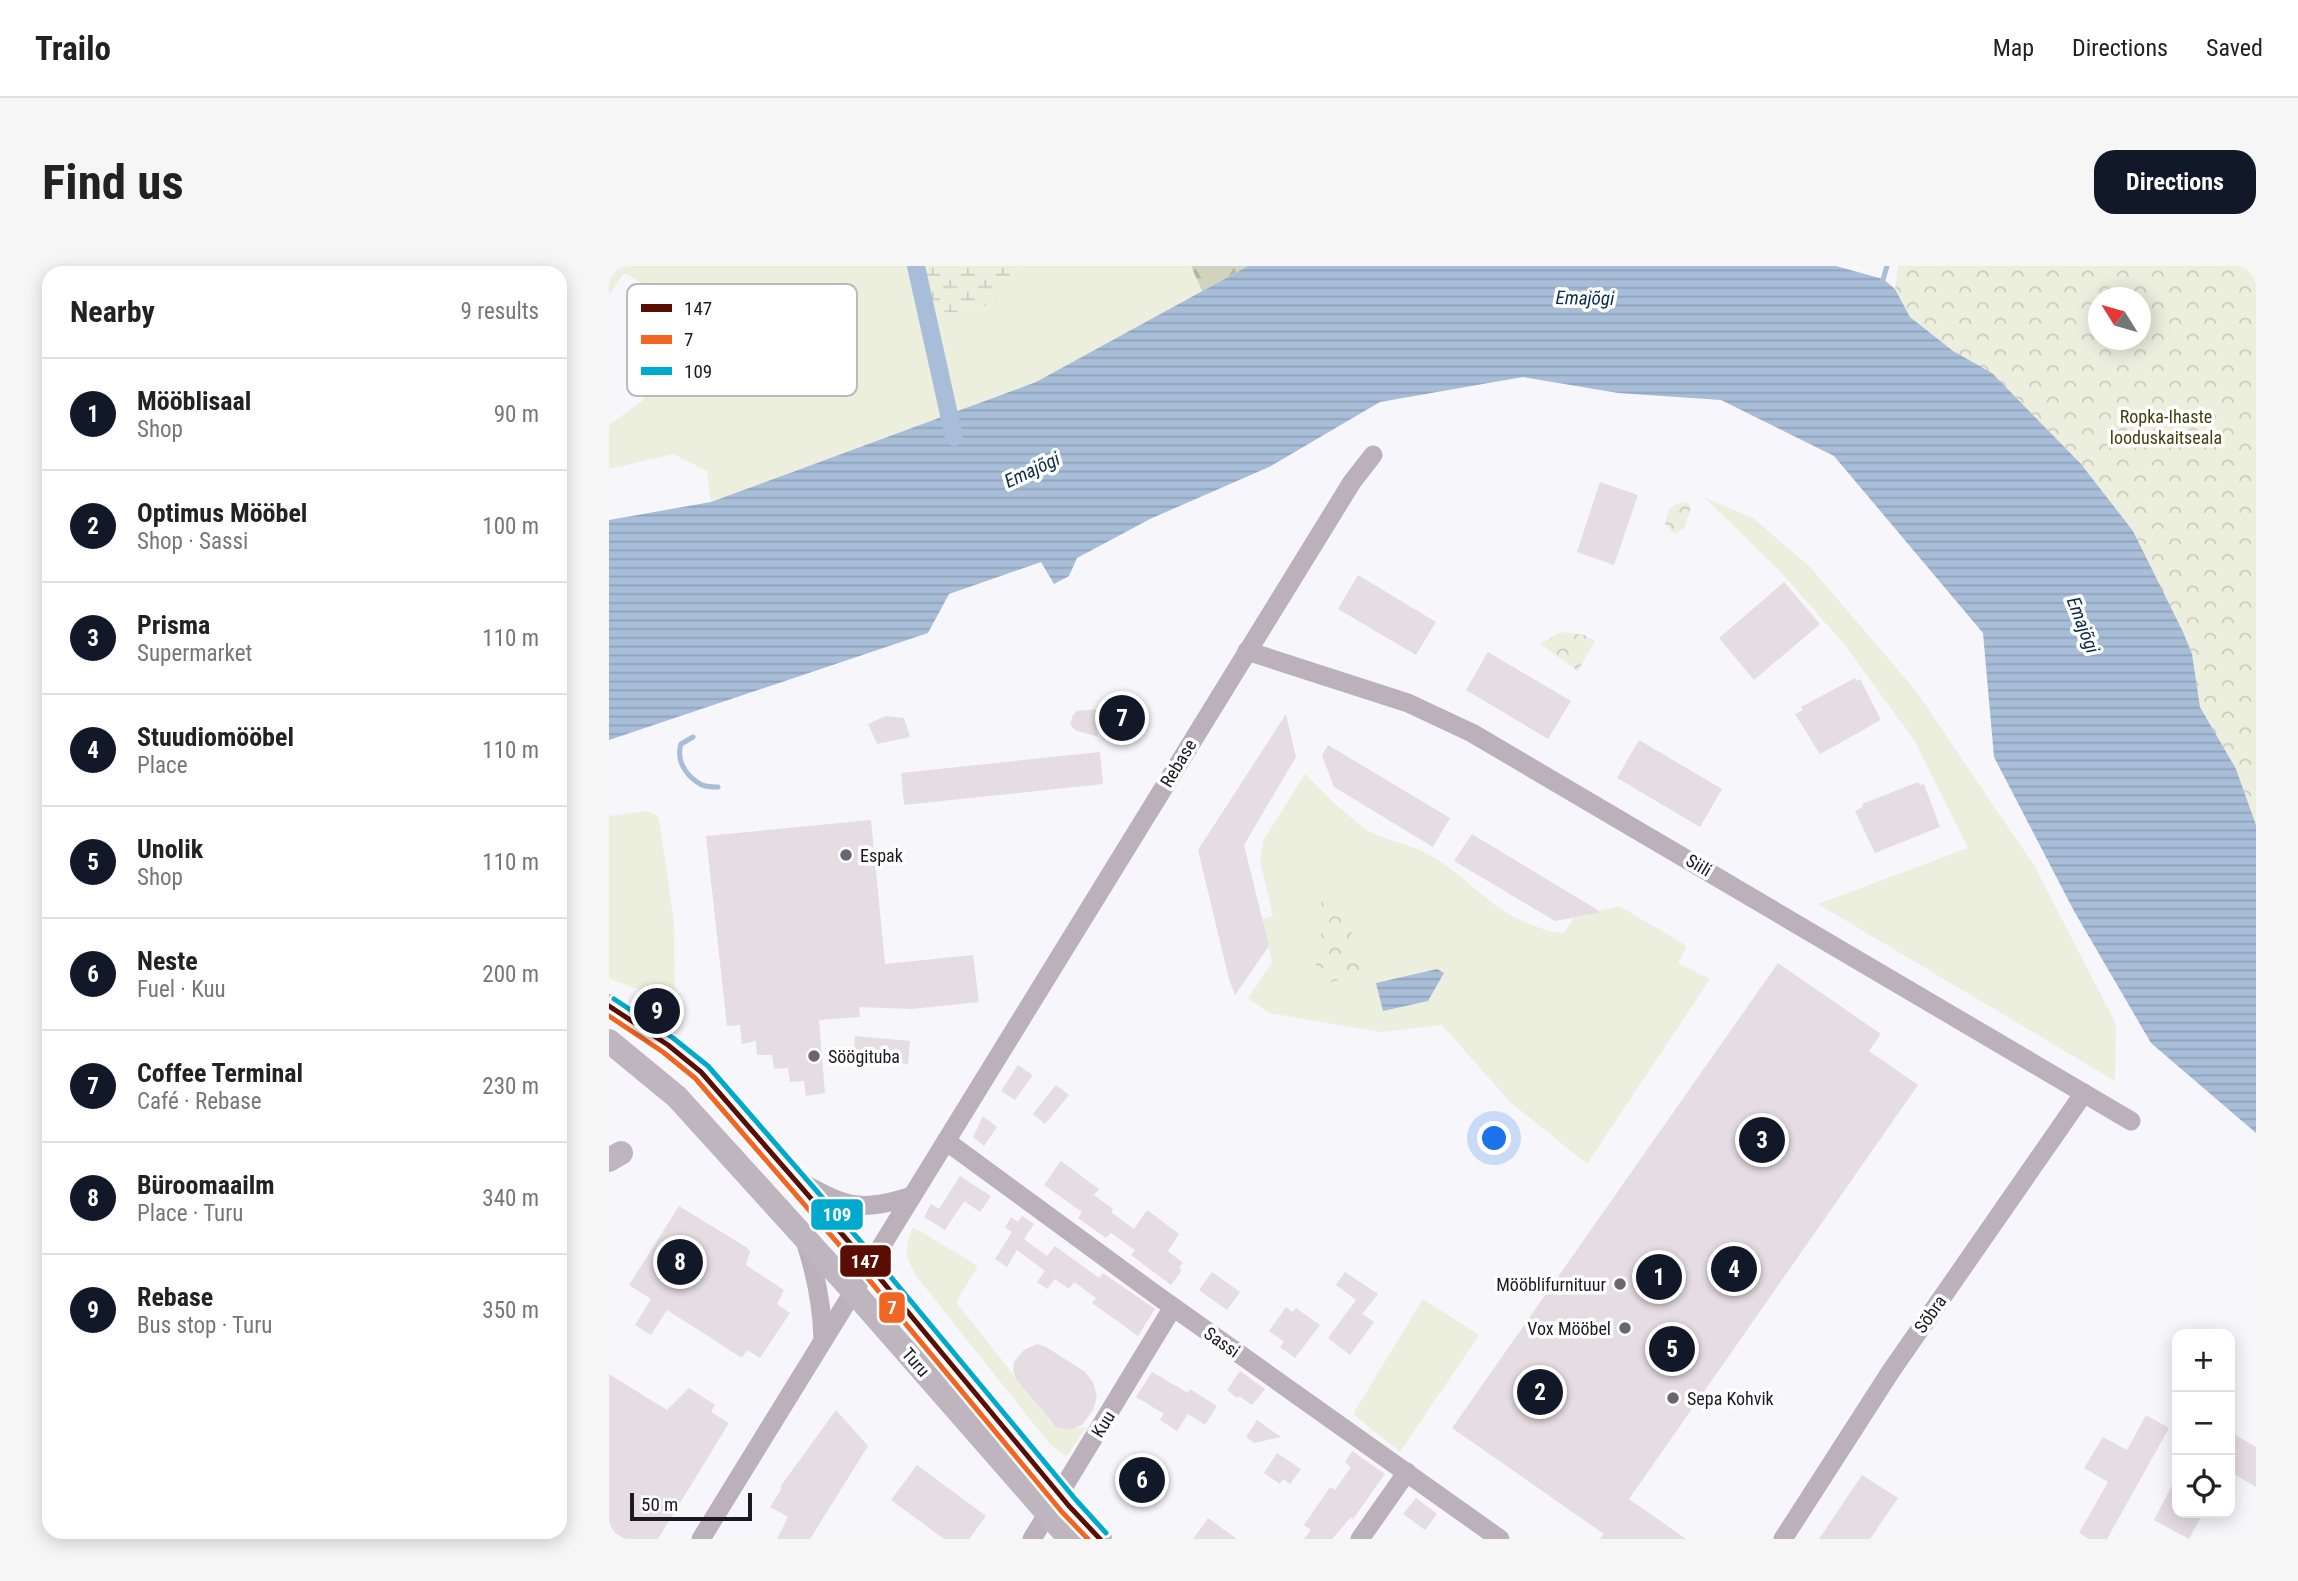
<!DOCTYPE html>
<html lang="en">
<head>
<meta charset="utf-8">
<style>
	body { margin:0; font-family:"Roboto Condensed",sans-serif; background:#f6f6f6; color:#222 }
	.controls { position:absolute; right:21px; bottom:21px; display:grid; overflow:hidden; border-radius:14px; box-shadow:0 4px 18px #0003 }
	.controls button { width:63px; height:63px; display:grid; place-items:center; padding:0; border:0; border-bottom:2px solid #e0e0e0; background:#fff; color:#222; font:35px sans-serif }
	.compass { position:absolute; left:1479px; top:21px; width:63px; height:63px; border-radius:50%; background:#fff; box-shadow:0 4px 18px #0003; rotate:307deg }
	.scale { position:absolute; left:21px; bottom:18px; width:122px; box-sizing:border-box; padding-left:7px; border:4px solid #1b1924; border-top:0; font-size:19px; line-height:24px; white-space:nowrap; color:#1b1924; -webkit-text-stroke:5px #fff; paint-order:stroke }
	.you { position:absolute; left:886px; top:873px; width:24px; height:24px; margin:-18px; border:5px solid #fff; border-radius:50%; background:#1a73e8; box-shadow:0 0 0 10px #1a73e833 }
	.badge { display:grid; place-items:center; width:46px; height:46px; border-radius:50%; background:#111827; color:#fff; font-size:23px; font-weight:700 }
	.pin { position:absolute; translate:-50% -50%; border:4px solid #fff; box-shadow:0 2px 7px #0006 }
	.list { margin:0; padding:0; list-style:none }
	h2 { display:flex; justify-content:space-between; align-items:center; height:91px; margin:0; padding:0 28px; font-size:30px }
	h2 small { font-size:23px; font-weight:400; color:#767676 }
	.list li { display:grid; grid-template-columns:46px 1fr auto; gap:21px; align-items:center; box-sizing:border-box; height:112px; padding:0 28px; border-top:2px solid #e0e0e0 }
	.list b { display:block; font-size:26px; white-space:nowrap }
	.list p { margin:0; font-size:23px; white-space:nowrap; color:#767676 }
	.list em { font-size:23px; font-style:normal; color:#767676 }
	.icon { flex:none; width:38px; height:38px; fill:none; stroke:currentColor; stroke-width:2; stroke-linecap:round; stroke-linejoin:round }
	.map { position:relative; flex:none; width:1647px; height:1273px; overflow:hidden; border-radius:21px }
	header { display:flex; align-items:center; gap:42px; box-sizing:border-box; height:98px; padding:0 35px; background:#fff; border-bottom:2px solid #e0e0e0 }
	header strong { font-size:33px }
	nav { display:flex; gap:38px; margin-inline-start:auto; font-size:24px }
	.intro { display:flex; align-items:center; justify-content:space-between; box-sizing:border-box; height:168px; padding:0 42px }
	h1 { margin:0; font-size:49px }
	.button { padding:18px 32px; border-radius:21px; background:#111827; color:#fff; font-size:24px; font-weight:700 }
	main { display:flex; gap:42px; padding:0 42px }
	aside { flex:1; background:#fff; border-radius:21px; box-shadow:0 4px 18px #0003 }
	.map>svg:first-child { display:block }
</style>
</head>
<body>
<header>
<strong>Trailo</strong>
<nav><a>Map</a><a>Directions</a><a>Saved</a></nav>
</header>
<div class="intro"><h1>Find us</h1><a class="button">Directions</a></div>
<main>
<aside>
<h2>Nearby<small>9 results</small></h2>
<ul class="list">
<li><span class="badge">1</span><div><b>Mööblisaal</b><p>Shop</p></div><em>90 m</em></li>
<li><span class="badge">2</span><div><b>Optimus Mööbel</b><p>Shop · Sassi</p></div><em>100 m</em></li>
<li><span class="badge">3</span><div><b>Prisma</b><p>Supermarket</p></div><em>110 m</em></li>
<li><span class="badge">4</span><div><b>Stuudiomööbel</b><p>Place</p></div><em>110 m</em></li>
<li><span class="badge">5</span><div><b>Unolik</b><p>Shop</p></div><em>110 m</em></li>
<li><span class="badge">6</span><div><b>Neste</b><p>Fuel · Kuu</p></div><em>200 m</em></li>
<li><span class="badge">7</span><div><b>Coffee Terminal</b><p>Café · Rebase</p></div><em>230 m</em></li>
<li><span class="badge">8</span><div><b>Büroomaailm</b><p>Place · Turu</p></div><em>340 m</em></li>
<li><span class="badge">9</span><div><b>Rebase</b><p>Bus stop · Turu</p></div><em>350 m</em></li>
</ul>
</aside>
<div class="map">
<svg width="1647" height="1273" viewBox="0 0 1647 1273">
	<defs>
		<pattern id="forest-firs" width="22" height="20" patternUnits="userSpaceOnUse" patternTransform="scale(1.75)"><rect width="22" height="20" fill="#d0d4bd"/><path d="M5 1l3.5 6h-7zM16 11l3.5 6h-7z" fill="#b2b5a2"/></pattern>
		<pattern id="wetland-marsh" width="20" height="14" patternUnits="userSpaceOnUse" patternTransform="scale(1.75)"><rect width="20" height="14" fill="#ecefde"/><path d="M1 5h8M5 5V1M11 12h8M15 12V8" fill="none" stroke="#caccbe"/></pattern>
		<pattern id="park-crowns" width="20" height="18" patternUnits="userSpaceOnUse" patternTransform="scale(1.75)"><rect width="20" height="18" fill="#ecefde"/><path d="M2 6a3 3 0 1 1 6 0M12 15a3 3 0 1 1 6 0" fill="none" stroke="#caccbe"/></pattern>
		<pattern id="water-rules" width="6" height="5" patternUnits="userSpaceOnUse" patternTransform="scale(1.75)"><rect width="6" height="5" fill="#a8bdd8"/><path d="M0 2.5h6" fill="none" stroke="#90a2b9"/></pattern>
	</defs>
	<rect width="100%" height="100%" fill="#f6f6fb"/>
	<g fill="#ecefde">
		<path d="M 0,0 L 307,0 L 316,43 L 346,47 L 384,38 L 410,0 L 582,0 L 593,25 L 427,116 L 102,236 L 98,205 L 64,188 L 0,203 L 0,159 L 33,135 L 40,122 L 44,71 L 57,50 L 41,21 L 15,7 L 0,29 Z"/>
		<path d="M 1095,231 L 1144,252 L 1201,301 L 1307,425 L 1426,601 L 1507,758 L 1506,815 L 1209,638 L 1359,582 L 1305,474 L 1235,378 L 1171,305 Z"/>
		<path d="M 696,508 C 716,528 737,550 760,565 C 779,576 802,578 820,589 C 860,610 879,644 926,660 C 936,664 945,668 956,666 L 965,651 L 1010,640 L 1078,680 L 1069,697 L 1101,713 L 978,898 L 900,835 L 833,759 L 772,766 L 660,747 L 639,732 L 663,696 L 653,653 L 664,650 L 651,595 L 654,575 Z"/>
		<path d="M 39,545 L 47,549 L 50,553 L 65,655 L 66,739 L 53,726 L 22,721 L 0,712 L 0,550 Z"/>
		<path d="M 304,961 L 369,1000 L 347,1036 L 442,1156 L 458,1163 L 477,1161 L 458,1190 L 452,1187 L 440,1177 L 308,1011 C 296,990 295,984 304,961 Z"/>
		<path d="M 814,1033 L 870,1069 L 791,1186 L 744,1148 Z"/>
	</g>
	<path fill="url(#forest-firs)" d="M 582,0 L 639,0 L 593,25 Z"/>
	<path fill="url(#wetland-marsh)" d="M 307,0 L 410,0 L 384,38 L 346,47 L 316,43 Z"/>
	<g fill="url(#park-crowns)" fill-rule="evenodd">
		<path d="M 1289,0 L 1647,0 L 1647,559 L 1627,503 L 1591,441 L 1583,388 L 1524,265 L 1472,198 L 1383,107 L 1344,85 L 1301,51 L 1286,23 ZM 1490,32 L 1532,32 L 1532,74 L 1490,74 Z"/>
		<path d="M 1078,236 L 1082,242 L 1075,262 L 1068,267 L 1063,266 L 1056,258 C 1058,243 1063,238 1078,236 Z"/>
		<path d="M 952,366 L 975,369 L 986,375 L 969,405 L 931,378 Z"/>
		<path d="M 733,627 L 751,702 L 747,710 L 722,716 L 719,701 L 708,703 L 703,682 L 704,672 L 715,666 L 719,660 L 711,632 Z"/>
	</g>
	<g fill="url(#water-rules)">
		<path d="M 639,0 L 1227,0 L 1274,13 L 1286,23 L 1301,51 L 1344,85 L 1383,107 L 1472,198 L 1524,265 L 1574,366 L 1583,388 L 1591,441 L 1627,503 L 1647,559 L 1647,867 L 1542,777 L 1465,645 L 1385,491 L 1374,367 L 1225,190 L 1112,134 L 1009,127 L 914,111 L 771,136 L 660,201 L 541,253 L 468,292 L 460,310 L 445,318 L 432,296 L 340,328 L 319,367 L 0,474 L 0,254 L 102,236 L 427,116 Z"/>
		<path d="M 828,703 L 835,707 L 819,735 L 774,745 L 767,717 Z"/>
	</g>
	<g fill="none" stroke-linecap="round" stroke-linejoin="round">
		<g stroke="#a8bdd8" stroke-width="5">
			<path d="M 1273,17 L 1278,0"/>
			<path d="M 84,471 L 72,478 C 67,494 76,509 91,518 C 96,521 104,521 109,521"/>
		</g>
		<path stroke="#a8bdd8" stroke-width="18" d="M 307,0 L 345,171"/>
	</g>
	<g fill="#e6dde3">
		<path d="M 991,216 L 1029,229 L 1005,299 L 968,286 Z"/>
		<path d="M 749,309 L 827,356 L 807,389 L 729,343 Z"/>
		<path d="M 1175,316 L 1211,358 L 1145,414 L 1110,372 Z"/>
		<path d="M 879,386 L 962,435 L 939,473 L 857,424 Z"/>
		<path d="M 1246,412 L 1248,415 L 1251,413 L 1272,454 L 1211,488 L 1186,448 L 1194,444 L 1192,441 Z"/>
		<path d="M 521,440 L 524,459 L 488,463 L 489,471 L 466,464 L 461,458 L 464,449 L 468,445 Z"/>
		<path d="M 677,448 L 687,491 L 635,579 L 660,680 L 626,729 L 620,713 L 589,584 Z"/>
		<path d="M 277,450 L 295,452 L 301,471 L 268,478 L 259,458 Z"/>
		<path d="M 1030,474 L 1113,523 L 1091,561 L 1008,512 Z"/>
		<path d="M 719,479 L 841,552 L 824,581 L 725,521 L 713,489 Z"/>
		<path d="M 491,486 L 494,518 L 295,539 L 292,507 Z"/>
		<path d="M 1309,516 L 1311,519 L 1315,518 L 1331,561 L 1266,587 L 1246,545 L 1254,541 L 1253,538 Z"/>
		<path d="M 262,554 L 276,698 L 364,689 L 370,736 L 303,743 L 250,741 L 251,751 L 210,754 L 216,827 L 197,830 L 195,815 L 181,816 L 179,802 L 165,803 L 163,789 L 148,789 L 147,775 L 133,778 L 131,759 L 118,760 L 97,570 Z"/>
		<path d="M 863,568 L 992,646 L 946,655 L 845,595 Z"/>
		<path d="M 1169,697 L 1272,768 L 1260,785 L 1309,819 L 1020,1233 L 1077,1273 L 991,1273 L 995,1268 L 843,1162 Z"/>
		<path d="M 246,770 L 301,775 L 299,798 L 244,793 Z"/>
		<path d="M 409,799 L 424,809 L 406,834 L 392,825 Z"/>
		<path d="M 447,819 L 460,829 L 436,858 L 424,848 Z"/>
		<path d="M 374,850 L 388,861 L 375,880 L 364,871 Z"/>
		<path d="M 452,895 L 490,923 L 485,929 L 504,943 L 502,946 L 525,963 L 538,944 L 570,968 L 559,985 L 574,997 L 570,1002 L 573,1004 L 562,1019 L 522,989 L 526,984 L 502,967 L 497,972 L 469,952 L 473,946 L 435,919 Z"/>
		<path d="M 351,910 L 382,930 L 371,946 L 355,935 L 336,964 L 315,951 L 322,938 L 330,943 Z"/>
		<path d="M 70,940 L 137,981 L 141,985 L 137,999 L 175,1024 L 168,1038 L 181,1047 L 151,1092 L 138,1084 L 133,1092 L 58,1044 L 42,1069 L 26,1059 L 42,1033 L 20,1019 Z"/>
		<path d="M 413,950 L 425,958 L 415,973 L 438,990 L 446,980 L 490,1012 L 494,1007 L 546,1043 L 529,1070 L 483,1037 L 487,1032 L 465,1016 L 460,1023 L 446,1013 L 438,1023 L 428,1016 L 436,1005 L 408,984 L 398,1001 L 386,993 L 403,966 L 396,962 L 402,951 L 409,956 Z"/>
		<path d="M 603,1006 L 631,1026 L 618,1044 L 590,1024 Z"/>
		<path d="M 736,1006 L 769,1028 L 753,1048 L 765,1056 L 741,1089 L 719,1072 L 747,1034 L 727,1019 Z"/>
		<path d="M 677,1041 L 684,1046 L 687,1042 L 711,1059 L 686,1092 L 671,1081 L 675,1076 L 660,1065 Z"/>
		<path d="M 428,1078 L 437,1081 L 475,1105 L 484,1116 L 488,1131 L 484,1144 L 473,1159 L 461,1164 L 447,1161 L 407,1113 L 404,1104 L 405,1096 L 415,1084 Z"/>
		<path d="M 631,1105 L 656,1123 L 643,1139 L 630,1130 L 628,1132 L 618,1124 Z"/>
		<path d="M 543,1106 L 579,1127 L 581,1123 L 608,1140 L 596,1159 L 579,1148 L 568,1165 L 551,1154 L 555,1148 L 527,1131 Z"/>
		<path d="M 0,1108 L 58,1144 L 80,1122 L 106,1139 L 102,1146 L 120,1157 L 49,1273 L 0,1273 Z"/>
		<path d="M 227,1144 L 259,1180 L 201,1273 L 168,1273 L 179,1251 L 161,1241 L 173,1222 L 171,1221 Z"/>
		<path d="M 1537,1149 L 1560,1162 L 1498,1273 L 1480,1273 L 1470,1267 L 1499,1216 L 1475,1202 L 1494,1171 L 1518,1184 Z"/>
		<path d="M 648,1154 L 672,1171 L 645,1177 L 637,1171 Z"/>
		<path d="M 1621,1166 L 1647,1181 L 1647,1221 L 1621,1206 Z"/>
		<path d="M 743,1185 L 776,1208 L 744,1253 L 742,1251 L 723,1273 L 695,1273 L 702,1264 L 695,1259 L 721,1221 L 726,1224 L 742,1201 L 736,1196 Z"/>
		<path d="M 668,1187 L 692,1203 L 681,1218 L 674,1213 L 671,1218 L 655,1207 Z"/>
		<path d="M 308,1199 L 377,1250 L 360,1273 L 335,1273 L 282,1234 Z"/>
		<path d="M 531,1199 L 548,1213 L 536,1228 L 519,1214 Z"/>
		<path d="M 1253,1209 L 1289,1232 L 1261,1273 L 1210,1273 Z"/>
		<path d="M 1568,1210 L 1568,1247 L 1594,1247 L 1580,1273 L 1545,1254 Z"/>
		<path d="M 807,1232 L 828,1248 L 816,1264 L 794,1248 Z"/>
		<path d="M 599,1252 L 628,1273 L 584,1273 Z"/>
	</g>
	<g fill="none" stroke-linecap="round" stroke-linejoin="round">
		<g stroke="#bcb1ba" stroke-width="19">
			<path d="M 638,385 L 799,437 L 863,467 L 1522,855"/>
			<path d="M 337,875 L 550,1031 L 891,1273"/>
			<path d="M 192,916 C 239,942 251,946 303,930"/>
			<path d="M 196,975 C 207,1008 213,1038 214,1073"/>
			<path d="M 92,1273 L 743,216 L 764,189"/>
			<path d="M 423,1273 L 564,1041"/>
			<path d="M 751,1273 L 798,1206"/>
			<path d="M 1174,1273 L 1282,1105 L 1475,827"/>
		</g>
		<g stroke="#beb5be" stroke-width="24">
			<path d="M 0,740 L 59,779 L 92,806 L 259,998 L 460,1240 L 491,1273"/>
			<path d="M 0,775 L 68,831 L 244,1025 L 461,1273"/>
			<path d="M 0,894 L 12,887"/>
		</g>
		<g stroke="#fff" stroke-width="10">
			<path id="bus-1" d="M 0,740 L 59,779 L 92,806 L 259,998 L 460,1240 L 491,1273"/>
		</g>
		<g stroke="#fff" stroke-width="10">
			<path id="bus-2" d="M 0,750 L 54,786 L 86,812 L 252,1004 L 453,1246 L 479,1273"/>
		</g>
		<g stroke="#fff" stroke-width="10">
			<path id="bus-3" d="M 5,733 L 64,772 L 99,800 L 266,992 L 467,1234 L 497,1267"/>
		</g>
		<use href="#bus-1" stroke="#5a0e03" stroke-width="5"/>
		<use href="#bus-2" stroke="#f26522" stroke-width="5"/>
		<use href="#bus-3" stroke="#00a9ce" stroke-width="5"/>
	</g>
	<g fill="#68666f" stroke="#fff" stroke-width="2.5">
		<circle cx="237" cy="589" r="7"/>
		<circle cx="205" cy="790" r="7"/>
		<circle cx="1011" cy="1018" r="7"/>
		<circle cx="1016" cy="1062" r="7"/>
		<circle cx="1064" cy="1132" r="7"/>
	</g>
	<g text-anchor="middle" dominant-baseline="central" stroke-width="7" stroke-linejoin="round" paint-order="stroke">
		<g font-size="18" fill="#3d420b" stroke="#fff">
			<text x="1557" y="150">Ropka-Ihaste<tspan x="1557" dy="21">looduskaitseala</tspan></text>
		</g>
		<g font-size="18" fill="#1b1924" stroke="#fff">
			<text transform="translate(569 497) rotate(-59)">Rebase</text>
			<text transform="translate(1090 599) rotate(31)">Siili</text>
			<text transform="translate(1321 1048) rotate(-55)">Sõbra</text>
			<text transform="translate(613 1076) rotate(35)">Sassi</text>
			<text transform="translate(307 1096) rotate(49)">Turu</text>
			<text transform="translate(494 1158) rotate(-58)">Kuu</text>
		</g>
		<g font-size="18" fill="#1b1924" stroke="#fff" text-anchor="start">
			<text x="251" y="589">Espak</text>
			<text x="219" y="790">Söögituba</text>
			<text x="997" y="1018" text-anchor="end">Mööblifurnituur</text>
			<text x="1002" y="1062" text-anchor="end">Vox Mööbel</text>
			<text x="1078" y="1132">Sepa Kohvik</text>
		</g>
		<g font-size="19" font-style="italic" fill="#082b4e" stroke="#fff">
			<text transform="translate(976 32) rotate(1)">Emajõgi</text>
			<text transform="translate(423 204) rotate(-25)">Emajõgi</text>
			<text transform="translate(1474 359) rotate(69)">Emajõgi</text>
		</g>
	</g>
	<rect x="18" y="18" width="230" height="112" rx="10" fill="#fff" stroke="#bbbabd" stroke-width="2"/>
	<rect x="32" y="38" width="31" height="8" fill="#5a0e03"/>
	<rect x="32" y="69" width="31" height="9" fill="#f26522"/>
	<rect x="32" y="101" width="31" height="8" fill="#00a9ce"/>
	<g font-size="19" fill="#1b1924">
		<text x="75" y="49">147</text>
		<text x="75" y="80">7</text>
		<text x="75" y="112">109</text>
	</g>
	<g stroke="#fff" stroke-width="2.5">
		<rect x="201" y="932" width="54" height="33" rx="7" fill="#00a9ce"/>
		<rect x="230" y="978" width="53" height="34" rx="7" fill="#5a0e03"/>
		<rect x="269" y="1025" width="28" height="33" rx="7" fill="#f26522"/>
	</g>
	<g font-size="19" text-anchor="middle" font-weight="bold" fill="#fff">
		<text x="228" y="955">109</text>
		<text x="256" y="1002">147</text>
		<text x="283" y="1048">7</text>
	</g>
</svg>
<div class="controls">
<button>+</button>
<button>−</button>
<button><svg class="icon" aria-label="locate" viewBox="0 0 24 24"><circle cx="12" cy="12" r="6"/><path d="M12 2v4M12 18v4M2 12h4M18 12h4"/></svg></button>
</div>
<svg class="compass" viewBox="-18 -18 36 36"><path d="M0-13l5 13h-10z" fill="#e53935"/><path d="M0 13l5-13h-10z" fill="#767676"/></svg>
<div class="scale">50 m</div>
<div class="you"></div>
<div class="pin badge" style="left:1050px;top:1011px">1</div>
<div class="pin badge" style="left:931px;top:1126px">2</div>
<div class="pin badge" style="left:1153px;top:874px">3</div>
<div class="pin badge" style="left:1125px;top:1003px">4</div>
<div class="pin badge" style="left:1063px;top:1083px">5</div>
<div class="pin badge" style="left:533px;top:1214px">6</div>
<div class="pin badge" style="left:513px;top:452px">7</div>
<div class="pin badge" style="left:71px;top:996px">8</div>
<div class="pin badge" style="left:48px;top:745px">9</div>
</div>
</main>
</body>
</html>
